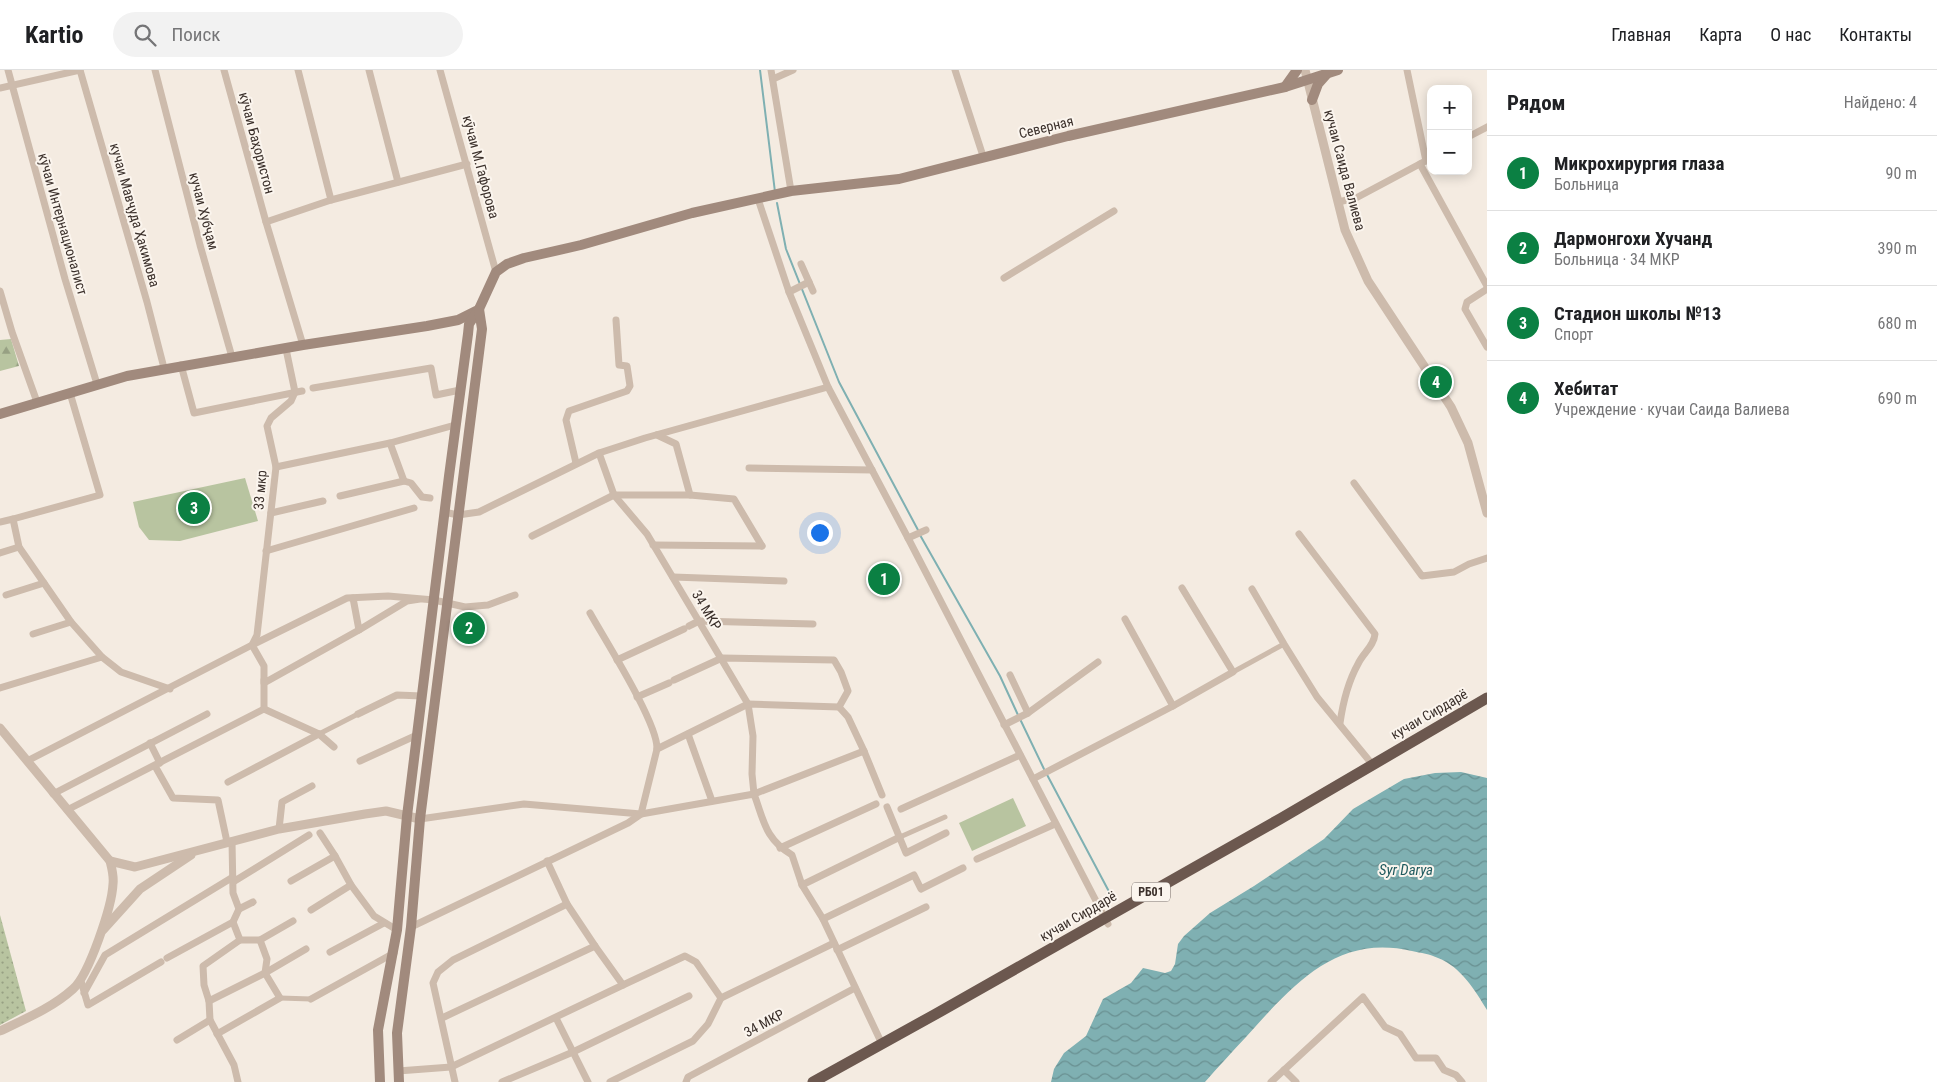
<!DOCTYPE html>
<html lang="ru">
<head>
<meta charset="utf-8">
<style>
	body { margin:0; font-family:"Roboto Condensed",sans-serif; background:#f2f2f2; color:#202124 }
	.controls { position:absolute; right:15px; top:15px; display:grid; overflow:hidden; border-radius:10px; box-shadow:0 2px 12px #0003 }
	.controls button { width:45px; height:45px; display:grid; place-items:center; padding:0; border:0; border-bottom:1px solid #e0e0e0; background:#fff; color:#202124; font:25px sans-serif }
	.you { position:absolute; left:819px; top:462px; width:18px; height:18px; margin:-12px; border:4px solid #fff; border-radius:50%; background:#1a73e8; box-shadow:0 0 0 8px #1a73e833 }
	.badge { display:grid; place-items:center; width:32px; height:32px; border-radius:50%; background:#0b8043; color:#fff; font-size:16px; font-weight:700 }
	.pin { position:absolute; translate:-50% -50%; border:2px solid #fff; box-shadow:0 1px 5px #0006 }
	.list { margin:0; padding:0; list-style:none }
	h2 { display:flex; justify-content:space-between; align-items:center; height:65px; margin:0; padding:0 20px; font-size:21px }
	h2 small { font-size:16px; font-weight:400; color:#757577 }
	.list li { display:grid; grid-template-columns:32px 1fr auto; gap:15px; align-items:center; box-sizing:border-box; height:75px; padding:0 20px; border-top:1px solid #e0e0e0 }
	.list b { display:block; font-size:19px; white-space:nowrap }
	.list p { margin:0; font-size:16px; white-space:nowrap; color:#757577 }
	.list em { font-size:16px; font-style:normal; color:#757577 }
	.icon { flex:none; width:28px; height:28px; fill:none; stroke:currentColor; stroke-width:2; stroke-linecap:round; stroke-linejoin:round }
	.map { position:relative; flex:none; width:1487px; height:1012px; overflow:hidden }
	header { display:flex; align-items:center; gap:30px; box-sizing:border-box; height:70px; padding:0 25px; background:#fff; border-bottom:1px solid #e0e0e0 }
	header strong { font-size:24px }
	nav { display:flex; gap:28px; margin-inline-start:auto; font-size:18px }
	.search { width:350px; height:45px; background:#f2f2f2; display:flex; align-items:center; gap:12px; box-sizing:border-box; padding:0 18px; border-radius:28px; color:#757577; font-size:19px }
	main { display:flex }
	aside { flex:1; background:#fff }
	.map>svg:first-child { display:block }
</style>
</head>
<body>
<header>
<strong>Kartio</strong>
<div class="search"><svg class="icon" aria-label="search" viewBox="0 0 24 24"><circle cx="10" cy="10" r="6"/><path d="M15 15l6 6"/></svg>Поиск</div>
<nav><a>Главная</a><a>Карта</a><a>О нас</a><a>Контакты</a></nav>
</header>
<main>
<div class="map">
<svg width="1487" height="1012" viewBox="0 0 1487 1012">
	<defs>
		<pattern id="forest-firs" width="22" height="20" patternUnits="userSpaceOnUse" patternTransform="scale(1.25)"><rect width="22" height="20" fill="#b8c4a0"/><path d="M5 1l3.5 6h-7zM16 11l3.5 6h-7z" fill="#97a083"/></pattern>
		<pattern id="park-dots" width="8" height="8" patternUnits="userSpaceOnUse" patternTransform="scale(1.25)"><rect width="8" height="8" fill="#b8c4a0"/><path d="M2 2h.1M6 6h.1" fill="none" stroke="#97a083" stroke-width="1.8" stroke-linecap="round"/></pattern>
		<pattern id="water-waves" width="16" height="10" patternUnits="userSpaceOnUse" patternTransform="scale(1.25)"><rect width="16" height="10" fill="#7fb0b2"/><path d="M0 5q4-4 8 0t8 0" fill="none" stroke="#699091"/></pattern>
	</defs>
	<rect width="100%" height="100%" fill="#f4ebe1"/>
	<path fill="url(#forest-firs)" d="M 11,269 L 19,296 L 0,301 L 0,270 Z"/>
	<path fill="url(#park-dots)" d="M 0,845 L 26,941 L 0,955 Z"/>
	<g fill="#b8c4a0">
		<path d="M 245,408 L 258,451 L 180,471 L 149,470 L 139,457 L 133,432 Z"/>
		<path d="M 1013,728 L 1026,756 L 972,781 L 959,753 Z"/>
	</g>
	<path fill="url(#water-waves)" d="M 1461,702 L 1487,708 L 1487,940 C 1475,920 1461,897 1438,888 C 1430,884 1421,883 1412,881 C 1336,863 1292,916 1246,967 C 1232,982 1219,996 1205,1012 L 1051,1012 L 1054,999 L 1064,983 L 1086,966 L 1103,929 L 1131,913 L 1143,898 L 1165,903 L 1171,901 L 1175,894 L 1178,874 L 1184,866 L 1210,843 L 1254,816 L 1324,769 L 1353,739 L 1404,709 L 1435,703 Z"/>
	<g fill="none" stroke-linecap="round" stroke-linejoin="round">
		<g stroke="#7fb0b2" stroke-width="2">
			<path d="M 760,0 L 775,122"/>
			<path d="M 777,133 L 786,179 L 839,312 L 918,460"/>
			<path d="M 920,465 L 1000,606 L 1018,645"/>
			<path d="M 1020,649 L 1044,699 L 1114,831"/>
		</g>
		<g stroke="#cdbbac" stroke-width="5">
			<path d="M 1233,602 L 1284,574"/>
			<path d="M 319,664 L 358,644"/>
			<path d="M 900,767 L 945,747"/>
			<path d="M 280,928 L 311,929"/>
		</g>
		<g stroke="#cdbbac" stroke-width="7">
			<path d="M 8,0 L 65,209 L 97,314"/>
			<path d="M 80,0 L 147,232 L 164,298"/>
			<path d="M 155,0 L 200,175 L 232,287"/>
			<path d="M 224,0 L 266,152 L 303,275"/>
			<path d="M 298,0 L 331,130"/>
			<path d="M 369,0 L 398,112"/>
			<path d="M 440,0 L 496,202"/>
			<path d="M 771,0 L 791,121"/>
			<path d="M 955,0 L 983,86"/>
			<path d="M 1407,0 L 1426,91"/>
			<path d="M 773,9 L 793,0"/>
			<path d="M 0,18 L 80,0"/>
			<path d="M 1468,67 L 1487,57"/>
			<path d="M 1420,94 L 1487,216"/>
			<path d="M 758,129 L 789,222 L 828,317 L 908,468 L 1108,854"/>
			<path d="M 1338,132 L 1356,128 L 1431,88"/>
			<path d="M 266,152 L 331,130 L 467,94"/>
			<path d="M 801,194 L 813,221"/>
			<path d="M 1004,208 L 1114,141"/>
			<path d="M 1487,219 L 1467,232 L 1465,239 L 1487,277"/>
			<path d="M 0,221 L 12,262 L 37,332"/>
			<path d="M 789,222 L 809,212"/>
			<path d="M 181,295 L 194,343 L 302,321"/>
			<path d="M 313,318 L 431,298 L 436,325 L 460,320"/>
			<path d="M 70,323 L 100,425 L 13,449 L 19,477 L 71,552 L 102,587 L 121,602 L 170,619"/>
			<path d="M 657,365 L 676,374 L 690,425 L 734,429 L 762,476"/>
			<path d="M 390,373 L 404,411"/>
			<path d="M 599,383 L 614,425 L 647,464 L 748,634 L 753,666 L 752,704 L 754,724 L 864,681 L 882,725"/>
			<path d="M 576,393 L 566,350 L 569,341 L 627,321 L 630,316 L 627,296 L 619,295 L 616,250"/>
			<path d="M 276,397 L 390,373 L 455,355"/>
			<path d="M 749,398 L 872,400"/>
			<path d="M 1354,413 L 1422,506 L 1454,502 L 1469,494 L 1487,488"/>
			<path d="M 340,426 L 404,411 L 411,413 L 422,427 L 430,428"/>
			<path d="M 444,442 L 458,445 L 479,442 L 599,383 L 645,368 L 828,317"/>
			<path d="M 271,443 L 323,431"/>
			<path d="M 0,452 L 13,449"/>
			<path d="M 1299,464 L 1375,564 C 1374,576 1363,583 1358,594 C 1348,612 1343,632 1340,653"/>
			<path d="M 532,466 L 614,425 L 690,425"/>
			<path d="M 908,468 L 926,460"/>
			<path d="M 653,475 L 762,476"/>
			<path d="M 266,481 L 414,438"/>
			<path d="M 0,483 L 19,477"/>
			<path d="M 673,507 L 784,511"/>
			<path d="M 1252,519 L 1284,574 L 1317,627 L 1372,694"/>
			<path d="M 6,525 L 44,513"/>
			<path d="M 353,528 L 359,560"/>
			<path d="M 420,529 L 407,531 L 359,560 L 264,613 L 264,596 L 252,575 L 347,528 L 388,526 L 434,530 L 465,537 L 488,535 L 515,525"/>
			<path d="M 689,556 L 699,551 L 813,554"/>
			<path d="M 33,564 L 71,552"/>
			<path d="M 617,590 L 684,559"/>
			<path d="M 1010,605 L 1028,643"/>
			<path d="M 264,610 L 264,639"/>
			<path d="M 674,610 L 722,588 L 834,590 L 841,602 L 848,621 L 839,637 L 848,647 L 864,681"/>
			<path d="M 0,618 L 102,587"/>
			<path d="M 637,627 L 669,613"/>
			<path d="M 1173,636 L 1233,602 L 1182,518"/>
			<path d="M 264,639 L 319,664 L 334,677"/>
			<path d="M 358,644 L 397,625 L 422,626"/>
			<path d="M 1004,655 L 1028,643 L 1098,592"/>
			<path d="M 688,664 L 712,731"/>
			<path d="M 150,673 L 160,693"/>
			<path d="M 657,679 L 748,634 L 839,637"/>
			<path d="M 27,691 L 252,575 L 257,565 L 276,397 L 267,356 L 271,348 L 291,331 L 295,322 L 286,279"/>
			<path d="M 360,691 L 417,665"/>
			<path d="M 155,696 L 173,728 L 218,730 L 227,772"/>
			<path d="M 1033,709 L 1173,636 L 1125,549"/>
			<path d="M 228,712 L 319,664"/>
			<path d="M 53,724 L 207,644"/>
			<path d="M 887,737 L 906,783 L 946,763"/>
			<path d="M 901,739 L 1020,685"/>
			<path d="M 67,740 L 264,639"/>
			<path d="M 420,749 L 524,734 L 641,744 L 754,724 C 764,751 765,769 792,785 L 802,815 L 823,849 L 882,974"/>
			<path d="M 279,759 L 282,732 L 312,716"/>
			<path d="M 320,763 L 335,786 L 351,815"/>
			<path d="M 232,771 L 233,823 L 239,839 L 233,852 L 240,870 L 203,896 L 204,915 L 209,931 L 210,950 L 234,995 L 238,1012"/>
			<path d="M 780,778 L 876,734"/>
			<path d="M 977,789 L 1055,754"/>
			<path d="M 547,791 L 567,834 L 595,876 L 623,915 L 685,886 L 696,892 L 721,928 L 834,873"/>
			<path d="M 291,811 L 335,786"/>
			<path d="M 233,812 L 309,765"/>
			<path d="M 802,815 L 900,767"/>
			<path d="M 239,839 L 253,832"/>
			<path d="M 311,840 L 351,815 L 374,846 L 397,860"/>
			<path d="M 823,849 L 914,805 L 921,819 L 963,798"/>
			<path d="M 411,857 L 628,753 L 641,744 L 657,679 C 658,653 605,570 590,543"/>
			<path d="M 240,870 L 260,870 L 293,851"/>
			<path d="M 837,880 L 926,837"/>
			<path d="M 330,882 L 384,853"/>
			<path d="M 167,888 L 233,852"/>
			<path d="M 81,911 L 88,935 L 161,892"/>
			<path d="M 84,923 L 105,885 L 233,807"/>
			<path d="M 311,929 L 394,883"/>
			<path d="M 209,931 L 265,903 L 306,879"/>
			<path d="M 442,948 L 595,876"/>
			<path d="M 556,948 L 588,1012"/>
			<path d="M 217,964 L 280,928 L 265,903 L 267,889 L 260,870"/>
			<path d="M 177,970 L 210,950"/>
			<path d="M 1284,1000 L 1296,1012"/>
			<path d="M 398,1001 L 451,997 L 623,915"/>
			<path d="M 455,1012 L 433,913 L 438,902 L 453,890 L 567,834"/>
			<path d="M 502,1012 L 573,982 L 689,926"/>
			<path d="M 610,1012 L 693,971 L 708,954 L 721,928"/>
			<path d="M 686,1012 L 688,1007 L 855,918"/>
			<path d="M 1271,1012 L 1363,927 L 1385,957 L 1400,964 L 1416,988 L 1436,988 L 1444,1000 L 1456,1005 L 1462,1012"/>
		</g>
		<g stroke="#cdbbac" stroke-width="9">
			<path d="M 1305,0 L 1345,160 L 1368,211 L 1451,337 L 1468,373 L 1487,443"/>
			<path d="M 0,658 L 110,791 C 112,799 114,806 113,814 C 112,836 89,905 73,919 C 52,938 25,949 0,961"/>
			<path d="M 110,791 L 135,797 L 279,759 L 365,744 L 386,741 L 420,749"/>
			<path d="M 103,860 L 140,819 L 191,785"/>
		</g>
		<g stroke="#a18a7d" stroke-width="10">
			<path d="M 1285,17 L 1297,0"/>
			<path d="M 1312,30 L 1318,14 L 1326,5"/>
			<path d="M 0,344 L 127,306 L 303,275 L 427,256 L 458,250 L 476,241"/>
			<path d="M 380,1012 L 378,960 L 397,860 L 407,746 L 449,406 L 468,264 L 469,254 L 479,239 L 496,202 L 507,194 L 524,188 L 581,175 L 692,143 L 791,121 L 899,109 L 1068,66 L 1285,17 L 1338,0"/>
			<path d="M 399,1012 L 397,963 L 411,857 L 420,749 L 482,259 L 479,239"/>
		</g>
		<path stroke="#6c584f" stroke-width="11" d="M 813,1012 L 934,945 L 1280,749 L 1487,628"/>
	</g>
	<g text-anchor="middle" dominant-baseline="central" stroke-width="4" stroke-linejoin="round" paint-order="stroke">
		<rect fill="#fbf5ee" stroke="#756b66" stroke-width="1" x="1132" y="812.5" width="38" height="19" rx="4"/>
		<g font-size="12" font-weight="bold" fill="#3b302b">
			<text x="1151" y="822">РБ01</text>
		</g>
		<g font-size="14" fill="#3b302b" stroke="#fbf5ee">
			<text transform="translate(1046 57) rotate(-14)">Северная</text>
			<text transform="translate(257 73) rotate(75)">кӯчаи Баҳористон</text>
			<text transform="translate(481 97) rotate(75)">кӯчаи М.Гафорова</text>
			<text transform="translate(1345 100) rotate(75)">кучаи Саида Валиева</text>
			<text transform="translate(204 141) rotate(75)">кучаи Хубҷам</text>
			<text transform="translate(135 145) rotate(74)">кучаи Мавҷуда Ҳакимова</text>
			<text transform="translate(63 154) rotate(74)">кӯчаи Интернационалист</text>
			<text transform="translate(260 420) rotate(-85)">33 мкр</text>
			<text transform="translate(707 540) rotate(59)">34 МКР</text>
			<text transform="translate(1429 644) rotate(-30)">кучаи Сирдарё</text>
			<text transform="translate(1078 846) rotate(-30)">кучаи Сирдарё</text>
			<text transform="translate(764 953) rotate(-28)">34 МКР</text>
		</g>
		<g font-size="15" font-style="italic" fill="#1f5a5e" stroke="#fbf5ee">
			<text x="1406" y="800">Syr Darya</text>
		</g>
	</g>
</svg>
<div class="controls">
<button>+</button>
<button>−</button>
</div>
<div class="you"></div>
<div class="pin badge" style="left:884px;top:509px">1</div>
<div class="pin badge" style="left:469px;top:558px">2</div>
<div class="pin badge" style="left:194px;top:438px">3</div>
<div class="pin badge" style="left:1436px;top:312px">4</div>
</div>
<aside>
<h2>Рядом<small>Найдено: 4</small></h2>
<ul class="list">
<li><span class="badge">1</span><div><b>Микрохирургия глаза</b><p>Больница</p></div><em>90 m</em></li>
<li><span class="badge">2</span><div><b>Дармонгохи Хучанд</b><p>Больница · 34 МКР</p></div><em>390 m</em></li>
<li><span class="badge">3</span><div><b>Стадион школы №13</b><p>Спорт</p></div><em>680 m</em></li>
<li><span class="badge">4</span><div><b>Хебитат</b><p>Учреждение · кучаи Саида Валиева</p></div><em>690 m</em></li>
</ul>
</aside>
</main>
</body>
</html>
